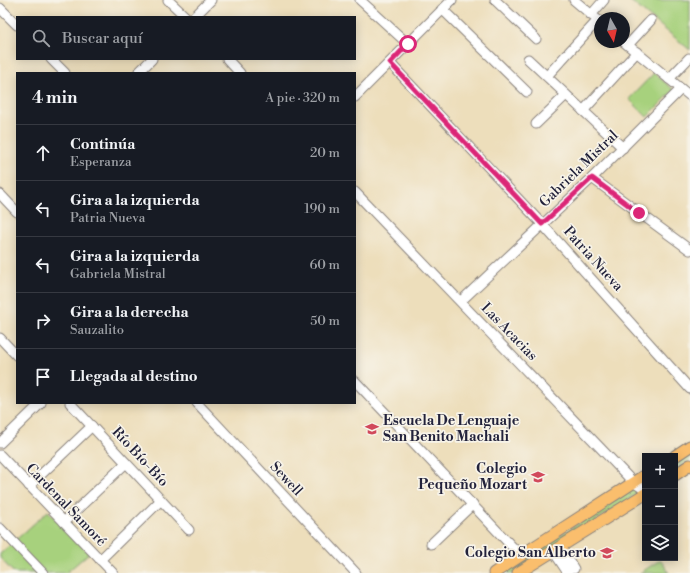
<!DOCTYPE html>
<html lang="es">
<head>
<meta charset="utf-8">
<style>
	body { margin:0; font-family:"Libre Bodoni",serif; background:#242831; color:#f1f3f6 }
	.controls { position:absolute; right:12px; bottom:12px; display:grid; overflow:hidden; border-radius:0px; box-shadow:0 2px 10px #0003 }
	.controls button { width:36px; height:36px; display:grid; place-items:center; padding:0; border:0; border-bottom:1px solid #363941; background:#171b24; color:#f1f3f6; font:20px sans-serif }
	.compass { position:absolute; left:594px; top:12px; width:36px; height:36px; border-radius:50%; background:#171b24; box-shadow:0 2px 10px #0003; rotate:172deg }
	.stop { position:absolute; width:12px; height:12px; margin:-9px; border:3px solid #db2777; border-radius:50%; background:#fff }
	.stop.end { background:#db2777; border-color:#fff; box-shadow:0 1px 4px #0008 }
	.list { margin:0; padding:0; list-style:none }
	h2 { display:flex; justify-content:space-between; align-items:center; height:52px; margin:0; padding:0 16px; font-size:17px }
	h2 small { font-size:13px; font-weight:400; color:#9ea1a6 }
	.list li { display:grid; grid-template-columns:26px 1fr auto; gap:12px; align-items:center; box-sizing:border-box; height:56px; padding:0 16px; border-top:1px solid #363941 }
	.list b { display:block; font-size:15px; white-space:nowrap }
	.list p { margin:0; font-size:13px; white-space:nowrap; color:#9ea1a6 }
	.list em { font-size:13px; font-style:normal; color:#9ea1a6 }
	.icon { flex:none; width:22px; height:22px; fill:none; stroke:currentColor; stroke-width:2; stroke-linecap:round; stroke-linejoin:round }
	.map { position:relative; flex:none; width:690px; height:573px; overflow:hidden }
	.search { position:absolute; background:#171b24; box-shadow:0 2px 10px #0003; left:16px; top:16px; width:340px; height:44px; display:flex; align-items:center; gap:10px; box-sizing:border-box; padding:0 14px; border-radius:0px; color:#9ea1a6; font-size:15px }
	.panel { position:absolute; background:#171b24; box-shadow:0 2px 10px #0003; left:16px; top:72px; width:340px; height:332px; border-radius:0px }
	.map>svg:first-child { display:block }
</style>
</head>
<body>
<div class="map">
<svg width="690" height="573" viewBox="0 0 690 573">
	<rect width="100%" height="100%" fill="#f7f3e8"/>
	<filter id="ink" filterUnits="userSpaceOnUse"><feTurbulence type="fractalNoise" baseFrequency=".025" numOctaves="2"/><feDisplacementMap in="SourceGraphic" scale="8" xChannelSelector="R" yChannelSelector="G"/><feConvolveMatrix kernelMatrix="1 2 1 2 8 2 1 2 1" color-interpolation-filters="sRGB"/></filter>
	<filter id="wash" filterUnits="userSpaceOnUse"><feTurbulence type="fractalNoise" baseFrequency=".012" numOctaves="4" result="noise"/><feDisplacementMap in="SourceGraphic" scale="16" xChannelSelector="R" yChannelSelector="G"/><feGaussianBlur stdDeviation="0.9" result="paint"/><feColorMatrix in="noise" values="0 0 0 0 0 0 0 0 0 0 0 0 0 0 0 0 0 1.4 0 .05"/><feComposite in="paint" operator="in"/></filter>
	<g filter="url(#wash)">
		<rect width="100%" height="100%" fill="#eddebb"/>
		<g fill="#a7d17d" stroke="#647a5c">
			<path d="M 629,0 L 690,0 L 690,50 L 633,3 Z"/>
			<path d="M 654,73 L 674,90 L 647,117 L 629,99 Z"/>
			<path d="M 690,451 L 690,460 L 675,470 L 675,461 Z"/>
			<path d="M 634,488 L 638,493 L 515,573 L 508,573 L 508,569 Z"/>
			<path d="M 48,511 L 89,553 L 66,573 L 14,573 L 0,558 L 0,554 Z"/>
			<path d="M 661,560 L 669,573 L 640,573 L 660,560 Z"/>
		</g>
	</g>
	<g filter="url(#ink)">
		<g fill="none" stroke-linecap="round" stroke-linejoin="round">
			<g stroke="#88807b" stroke-width="11">
				<g id="minor">
					<path d="M 168,0 L 186,17"/>
					<path d="M 360,0 L 408,44"/>
					<path d="M 495,0 L 536,39"/>
					<path d="M 574,0 L 600,22"/>
					<path d="M 0,8 L 17,25"/>
					<path d="M 442,9 L 527,92"/>
					<path d="M 591,15 L 604,0"/>
					<path d="M 194,17 L 211,0"/>
					<path d="M 624,42 L 690,96"/>
					<path d="M 628,45 L 651,20"/>
					<path d="M 51,59 L 65,73"/>
					<path d="M 227,59 L 240,73"/>
					<path d="M 528,59 L 623,148"/>
					<path d="M 390,63 L 542,224 L 690,389"/>
					<path d="M 138,73 L 152,59"/>
					<path d="M 547,76 L 598,20"/>
					<path d="M 669,79 L 689,58"/>
					<path d="M 355,97 L 452,0"/>
					<path d="M 583,111 L 637,52"/>
					<path d="M 536,124 L 566,95"/>
					<path d="M 592,178 L 690,250"/>
					<path d="M 355,192 L 633,482 L 645,490"/>
					<path d="M 0,194 L 17,212"/>
					<path d="M 461,301 L 592,178 L 681,89"/>
					<path d="M 0,338 L 17,356"/>
					<path d="M 355,381 L 521,556"/>
					<path d="M 70,403 L 189,530"/>
					<path d="M 197,403 L 356,573"/>
					<path d="M 0,443 L 41,403"/>
					<path d="M 0,455 L 113,573"/>
					<path d="M 29,486 L 92,426"/>
					<path d="M 64,522 L 126,463"/>
					<path d="M 0,528 L 43,573"/>
					<path d="M 431,544 L 473,504"/>
					<path d="M 561,547 L 574,569"/>
					<path d="M 554,552 L 568,573"/>
					<path d="M 100,560 L 161,500"/>
				</g>
			</g>
			<g stroke="#88807b" stroke-width="13">
				<g id="major">
					<path d="M 675,456 L 690,446"/>
					<path d="M 675,475 L 690,465"/>
					<path d="M 494,573 L 645,475"/>
					<path d="M 518,573 L 645,494"/>
				</g>
			</g>
			<use href="#minor" stroke="#fff" stroke-width="9"/>
			<use href="#major" stroke="#fabe6d" stroke-width="11"/>
		</g>
	</g>
	<g fill="none" stroke-linecap="round" stroke-linejoin="round" filter="url(#ink)">
		<path stroke="#db2777" stroke-width="5" d="M 408,44 L 390,63 L 542,224 L 592,178 L 639,213"/>
	</g>
	<defs>
		<g id="school-bare" transform="scale(1.08)"><path d="M0-5L7-2L0 1L-7-2ZM-4 1L0 2.5L4 1V4Q0 6-4 4Z" fill="#d1495b" stroke="#f7f3e8" stroke-width="2.5" paint-order="stroke"/></g>
	</defs>
	<g fill-rule="evenodd">
		<use href="#school-bare" x="372" y="429"/>
		<use href="#school-bare" x="538" y="477"/>
		<use href="#school-bare" x="607" y="553"/>
	</g>
	<g text-anchor="middle" dominant-baseline="central" stroke-width="3.5" stroke-linejoin="round" paint-order="stroke">
		<g font-size="14" fill="#22223b" stroke="#f7f3e8">
			<text transform="translate(579 169) rotate(-44)">Gabriela Mistral</text>
			<text transform="translate(593 259) rotate(48)">Patria Nueva</text>
			<text transform="translate(509 332) rotate(46)">Las Acacias</text>
			<text transform="translate(140 457) rotate(47)">Río Bío-Bío</text>
			<text transform="translate(286 479) rotate(47)">Sewell</text>
			<text transform="translate(66 505) rotate(46)">Cardenal Samoré</text>
		</g>
		<g font-size="14" font-weight="bold" fill="#22223b" stroke="#f7f3e8" text-anchor="end">
			<text x="383" y="421" text-anchor="start">Escuela De Lenguaje<tspan x="383" dy="16">San Benito Machali</tspan></text>
			<text x="527" y="469">Colegio<tspan x="527" dy="16">Pequeño Mozart</tspan></text>
			<text x="596" y="553">Colegio San Alberto</text>
		</g>
	</g>
</svg>
<div class="controls">
<button>+</button>
<button>−</button>
<button><svg class="icon" aria-label="layers" viewBox="0 0 24 24"><path d="M12 4l9 5-9 5-9-5zM3 14l9 5 9-5"/></svg></button>
</div>
<svg class="compass" viewBox="-18 -18 36 36"><path d="M0-13l5 13h-10z" fill="#e53935"/><path d="M0 13l5-13h-10z" fill="#9ea1a6"/></svg>
<div class="stop" style="left:408px;top:44px"></div>
<div class="stop end" style="left:639px;top:213px"></div>
<div class="search"><svg class="icon" aria-label="search" viewBox="0 0 24 24"><circle cx="10" cy="10" r="6"/><path d="M15 15l6 6"/></svg>Buscar aquí</div>
<section class="panel">
<h2>4 min<small>A pie · 320 m</small></h2>
<ul class="list">
<li><svg class="icon" aria-label="ahead" viewBox="0 0 24 24"><path d="M12 20V5M6 11l6-6 6 6"/></svg><div><b>Continúa</b><p>Esperanza</p></div><em>20 m</em></li>
<li><svg class="icon" aria-label="left" viewBox="0 0 24 24"><path d="M17 20v-9H6M10 6l-5 5 5 5"/></svg><div><b>Gira a la izquierda</b><p>Patria Nueva</p></div><em>190 m</em></li>
<li><svg class="icon" aria-label="left" viewBox="0 0 24 24"><path d="M17 20v-9H6M10 6l-5 5 5 5"/></svg><div><b>Gira a la izquierda</b><p>Gabriela Mistral</p></div><em>60 m</em></li>
<li><svg class="icon" aria-label="right" viewBox="0 0 24 24"><path d="M7 20v-9h11M14 6l5 5-5 5"/></svg><div><b>Gira a la derecha</b><p>Sauzalito</p></div><em>50 m</em></li>
<li><svg class="icon" aria-label="arrive" viewBox="0 0 24 24"><path d="M6 21V4h12l-3 4 3 4H6"/></svg><div><b>Llegada al destino</b></div></li>
</ul>
</section>
</div>
</body>
</html>
